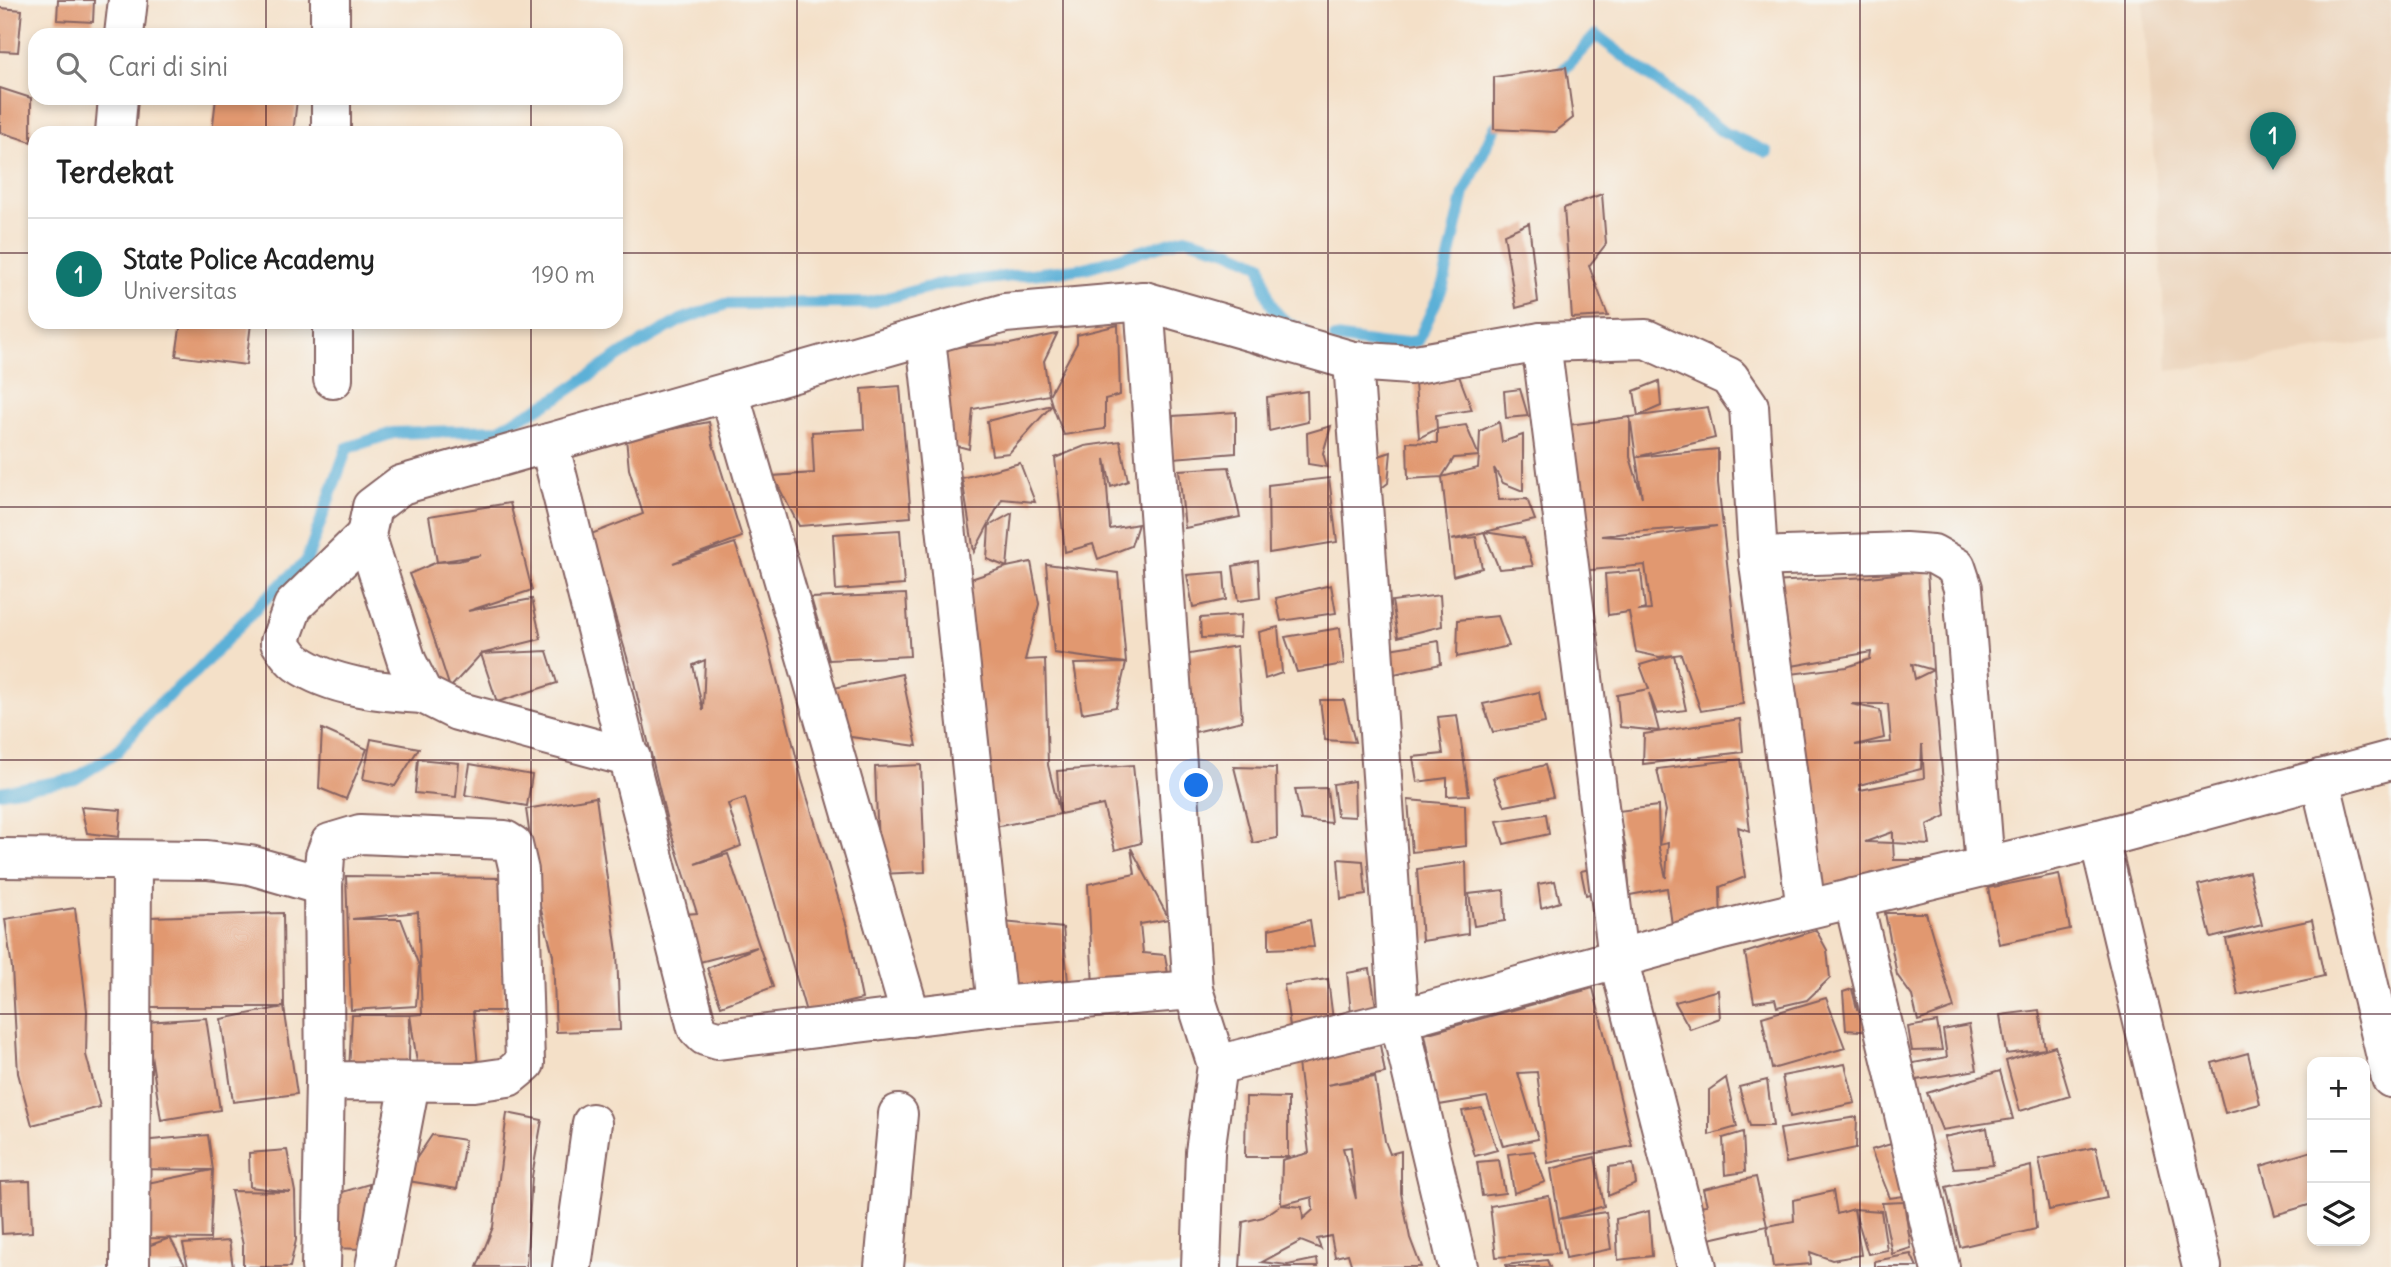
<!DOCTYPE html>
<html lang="id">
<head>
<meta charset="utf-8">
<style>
	body { margin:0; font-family:Delius,sans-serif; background:#f2f2f2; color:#222 }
	.controls { position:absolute; right:21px; bottom:21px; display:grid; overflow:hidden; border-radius:14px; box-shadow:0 4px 10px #0003 }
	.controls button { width:63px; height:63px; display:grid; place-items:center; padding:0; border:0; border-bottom:2px solid #e0e0e0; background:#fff; color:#222; font:35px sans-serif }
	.you { position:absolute; left:1197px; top:786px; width:24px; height:24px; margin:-18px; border:5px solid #fff; border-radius:50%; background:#1a73e8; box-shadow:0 0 0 10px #1a73e833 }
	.badge { display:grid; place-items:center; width:46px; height:46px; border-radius:50%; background:#0f766e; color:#fff; font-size:23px; font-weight:700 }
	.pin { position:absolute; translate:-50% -58px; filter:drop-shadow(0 2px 4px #0008) }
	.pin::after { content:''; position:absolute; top:37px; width:24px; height:21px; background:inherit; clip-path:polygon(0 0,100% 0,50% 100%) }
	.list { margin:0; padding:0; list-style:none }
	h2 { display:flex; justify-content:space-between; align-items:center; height:91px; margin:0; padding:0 28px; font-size:30px }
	h2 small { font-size:23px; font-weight:400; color:#767676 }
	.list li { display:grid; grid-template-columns:46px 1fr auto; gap:21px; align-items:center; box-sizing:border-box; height:112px; padding:0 28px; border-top:2px solid #e0e0e0 }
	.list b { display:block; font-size:26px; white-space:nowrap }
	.list p { margin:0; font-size:23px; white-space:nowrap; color:#767676 }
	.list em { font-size:23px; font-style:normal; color:#767676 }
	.icon { flex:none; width:38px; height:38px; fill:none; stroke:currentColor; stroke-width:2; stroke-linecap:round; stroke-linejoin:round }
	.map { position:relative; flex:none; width:2391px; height:1267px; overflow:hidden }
	.search { position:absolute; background:#fff; box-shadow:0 4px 10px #0003; left:28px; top:28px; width:595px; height:77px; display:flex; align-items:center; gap:18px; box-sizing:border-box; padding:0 24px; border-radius:21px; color:#767676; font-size:26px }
	.panel { position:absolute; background:#fff; box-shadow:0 4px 10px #0003; left:28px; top:126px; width:595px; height:203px; border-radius:21px }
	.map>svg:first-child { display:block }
</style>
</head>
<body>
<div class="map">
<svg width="2391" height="1267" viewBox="0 0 2391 1267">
	<rect width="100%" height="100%" fill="#f6f6f2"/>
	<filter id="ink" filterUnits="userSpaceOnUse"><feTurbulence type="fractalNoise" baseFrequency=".0143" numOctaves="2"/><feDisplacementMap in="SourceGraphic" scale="14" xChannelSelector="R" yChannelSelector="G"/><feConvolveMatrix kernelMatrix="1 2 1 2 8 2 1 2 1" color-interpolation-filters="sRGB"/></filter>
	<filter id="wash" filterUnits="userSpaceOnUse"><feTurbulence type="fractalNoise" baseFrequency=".00686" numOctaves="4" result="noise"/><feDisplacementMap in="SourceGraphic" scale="28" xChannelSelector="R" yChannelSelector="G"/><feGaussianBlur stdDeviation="1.57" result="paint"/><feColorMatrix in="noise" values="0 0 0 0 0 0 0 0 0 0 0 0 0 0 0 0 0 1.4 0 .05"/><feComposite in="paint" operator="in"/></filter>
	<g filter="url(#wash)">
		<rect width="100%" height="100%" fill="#f4e0c8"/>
		<path fill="#ebd2b8" d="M 2143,0 L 2391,0 L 2391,340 L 2168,371 Z"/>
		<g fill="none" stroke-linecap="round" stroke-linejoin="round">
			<g stroke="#5bb0d7" stroke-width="12">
				<path d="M 1555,79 L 1596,35 L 1723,132 L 1767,152"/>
				<path d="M 1335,338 L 1386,345 L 1418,341 L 1443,286 L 1464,193 L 1494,129 L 1503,118"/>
				<path d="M 0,792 L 75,779 L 117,752 L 150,712 L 197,671 L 265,599 L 306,562 L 347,448 L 393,433 L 497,430 L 557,398 L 620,355 L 681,320 L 726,304 L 868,303 L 941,284 L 1085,268 L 1185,238 L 1228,250 L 1261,265 C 1266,294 1270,321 1304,330"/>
			</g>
		</g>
		<g id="blocks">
			<g fill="#e19870" fill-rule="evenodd">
				<path d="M 58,0 L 94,0 L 93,22 L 57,20 Z"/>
				<path d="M 0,8 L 22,10 L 18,52 L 0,51 Z"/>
				<path d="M 1566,67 L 1573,118 L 1555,132 L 1494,129 L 1494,77 Z"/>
				<path d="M 0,88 L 31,98 L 31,142 L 0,132 Z"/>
				<path d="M 216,98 L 297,100 L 293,133 L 212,133 Z"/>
				<path d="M 1602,194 L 1606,244 L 1589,266 L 1608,316 L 1572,318 L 1564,208 Z"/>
				<path d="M 1529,223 L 1538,302 L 1516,308 L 1504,234 Z"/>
				<path d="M 181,322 L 251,323 L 246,365 L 176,356 Z"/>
				<path d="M 1118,325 L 1120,395 L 1105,399 L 1105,429 L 1064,435 L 1052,405 L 1009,453 L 992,455 L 987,421 L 1052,405 L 1049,395 L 1077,343 L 1077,335 Z"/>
				<path d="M 1057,334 L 1044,361 L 1049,395 L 973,409 L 969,449 L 950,444 L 945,347 L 1010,344 Z"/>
				<path d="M 1459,376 L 1472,410 L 1436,415 L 1437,429 L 1419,438 L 1415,383 Z"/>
				<path d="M 1659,381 L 1661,406 L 1638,416 L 1634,391 Z"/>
				<path d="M 900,386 L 911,517 L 799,526 L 773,476 L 814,473 L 812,432 L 864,429 L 862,389 Z"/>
				<path d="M 1520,389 L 1528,416 L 1506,418 L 1504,391 Z"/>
				<path d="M 1307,391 L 1308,422 L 1269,431 L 1267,397 Z"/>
				<path d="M 1708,407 L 1715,438 L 1636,457 L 1630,417 Z"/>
				<path d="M 1236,412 L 1236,453 L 1173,458 L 1173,416 Z"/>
				<path d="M 1630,417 L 1630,457 L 1642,497 L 1636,457 L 1718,449 L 1718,483 L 1743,704 L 1701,711 L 1681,654 L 1674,655 L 1686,710 L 1657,714 L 1649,693 L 1659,731 L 1620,727 L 1617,695 L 1649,689 L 1640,665 L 1674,655 L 1659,657 L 1636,652 L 1629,612 L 1608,615 L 1605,574 L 1641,571 L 1645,609 L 1638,611 L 1651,610 L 1645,565 L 1580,571 L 1568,425 ZM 1717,526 L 1640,538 L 1601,536 L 1644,531 Z"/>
				<path d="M 709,422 L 713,444 L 742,537 L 673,563 L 735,543 L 766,635 L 802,780 L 848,930 L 862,999 L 806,1012 L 745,798 L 728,804 L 741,846 L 695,864 L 728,854 L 773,987 L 721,1006 L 707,968 L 757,947 L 696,963 L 685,914 L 697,913 L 667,821 L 632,674 L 591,534 L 643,514 L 629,469 L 626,438 ZM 705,660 L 703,711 L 693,665 Z"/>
				<path d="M 1499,422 L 1502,442 L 1523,435 L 1523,491 L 1503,483 L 1494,468 L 1499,500 L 1527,499 L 1535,520 L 1451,540 L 1476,537 L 1482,568 L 1453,576 L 1442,477 L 1408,479 L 1407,442 L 1437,443 L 1437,429 L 1466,425 L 1479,456 L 1454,458 L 1442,477 L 1478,468 L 1479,456 L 1480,431 Z"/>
				<path d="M 1331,426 L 1323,453 L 1327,467 L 1308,464 L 1307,433 Z"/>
				<path d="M 1120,441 L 1128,481 L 1111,487 L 1105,459 L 1110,529 L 1138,524 L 1131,546 L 1098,559 L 1093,544 L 1065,552 L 1055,458 L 1085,446 Z"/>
				<path d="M 1391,452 L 1388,483 L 1378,491 L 1373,458 Z"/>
				<path d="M 1020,463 L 1035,502 L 1002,499 L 974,552 L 962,478 Z"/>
				<path d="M 1229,467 L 1240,517 L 1185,528 L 1179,470 Z"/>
				<path d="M 1329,478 L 1337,542 L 1269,553 L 1268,485 Z"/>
				<path d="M 510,503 L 532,590 L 468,611 L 532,599 L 541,639 L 481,654 L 547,651 L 557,683 L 497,702 L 481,654 L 450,688 L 429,623 L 409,574 L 437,562 L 459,561 L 481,555 L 437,562 L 429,516 Z"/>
				<path d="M 1012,513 L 1007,567 L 1031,562 L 1039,604 L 1025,660 L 1045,659 L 1048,765 L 1060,814 L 1057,771 L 1133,765 L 1141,843 L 1115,850 L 1103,805 L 1060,814 L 990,828 L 965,581 L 1007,567 L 987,559 L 989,526 Z"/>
				<path d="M 900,530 L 904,585 L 836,590 L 833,534 Z"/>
				<path d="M 1484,532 L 1524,538 L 1533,566 L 1499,569 Z"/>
				<path d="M 1258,561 L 1260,598 L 1238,601 L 1233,566 Z"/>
				<path d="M 1046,564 L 1118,573 L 1126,663 L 1116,707 L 1082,713 L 1074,664 L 1126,663 L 1054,653 Z"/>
				<path d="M 1927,570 L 1933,670 L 1912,664 L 1915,679 L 1933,670 L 1946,816 L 1927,825 L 1930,845 L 1893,843 L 1893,832 L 1865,842 L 1893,843 L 1894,860 L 1931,860 L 1929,874 L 1815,886 L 1782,675 L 1847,667 L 1870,659 L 1871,652 L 1786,667 L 1770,582 L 1870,577 ZM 1851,704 L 1888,704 L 1891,742 L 1855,745 L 1884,738 L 1880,710 ZM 1922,744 L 1924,778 L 1860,790 L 1859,785 L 1921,769 Z"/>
				<path d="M 1224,572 L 1226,600 L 1193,607 L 1187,575 Z"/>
				<path d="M 1331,585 L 1336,613 L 1281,621 L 1276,598 Z"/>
				<path d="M 906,594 L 910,656 L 829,660 L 811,598 Z"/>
				<path d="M 1440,595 L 1442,626 L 1398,637 L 1392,601 Z"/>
				<path d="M 1241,615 L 1240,637 L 1201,638 L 1200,618 Z"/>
				<path d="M 1498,616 L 1509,646 L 1457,657 L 1458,620 Z"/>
				<path d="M 1278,627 L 1282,673 L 1265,679 L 1259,632 Z"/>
				<path d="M 1340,628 L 1344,664 L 1297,672 L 1285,637 Z"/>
				<path d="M 1439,641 L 1441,664 L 1394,674 L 1389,649 Z"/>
				<path d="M 1237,646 L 1242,721 L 1195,732 L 1184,655 Z"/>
				<path d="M 902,674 L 917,746 L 844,736 L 834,688 Z"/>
				<path d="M 1539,692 L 1545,723 L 1493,732 L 1483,704 Z"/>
				<path d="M 1320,700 L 1344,700 L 1355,742 L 1325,740 Z"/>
				<path d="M 1457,715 L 1469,795 L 1447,796 L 1447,778 L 1417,782 L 1413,757 L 1443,754 L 1438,717 Z"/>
				<path d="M 1740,719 L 1743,752 L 1643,764 L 1644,734 Z"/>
				<path d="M 322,729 L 367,749 L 346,799 L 319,788 Z"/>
				<path d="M 371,739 L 419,748 L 395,786 L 363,779 Z"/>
				<path d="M 418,759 L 459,763 L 456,797 L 415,793 Z"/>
				<path d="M 1741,759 L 1750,831 L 1738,827 L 1745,877 L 1720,887 L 1721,928 L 1673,932 L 1667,888 L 1630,895 L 1626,850 L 1618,811 L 1658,806 L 1659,848 L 1666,878 L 1668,843 L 1659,845 L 1666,811 L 1657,769 Z"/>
				<path d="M 470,764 L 532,775 L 527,806 L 465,795 Z"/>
				<path d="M 921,765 L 925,872 L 879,874 L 875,767 Z"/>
				<path d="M 1545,765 L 1553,797 L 1505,806 L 1493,778 Z"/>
				<path d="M 1234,767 L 1276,768 L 1277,838 L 1253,843 Z"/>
				<path d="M 1354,781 L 1355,817 L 1337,816 L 1333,784 Z"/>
				<path d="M 1327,788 L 1331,823 L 1301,820 L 1295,789 Z"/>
				<path d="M 596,797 L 617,952 L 620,1030 L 556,1032 L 553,955 L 540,906 L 526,809 Z"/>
				<path d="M 1408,800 L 1465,805 L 1466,846 L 1412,852 Z"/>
				<path d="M 81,807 L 121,810 L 119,837 L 87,833 Z"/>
				<path d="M 1546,814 L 1549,834 L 1504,844 L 1497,821 Z"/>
				<path d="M 1131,848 L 1169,919 L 1140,924 L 1143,953 L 1165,955 L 1168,974 L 1093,987 L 1088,884 L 1135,874 Z"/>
				<path d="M 1338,859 L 1363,861 L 1366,895 L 1341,899 Z"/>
				<path d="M 1466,862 L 1468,934 L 1422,941 L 1417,869 Z"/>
				<path d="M 1599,867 L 1601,891 L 1586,895 L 1581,871 Z"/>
				<path d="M 2249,872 L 2262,925 L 2211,938 L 2198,885 Z"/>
				<path d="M 2059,874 L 2070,929 L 1999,944 L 1988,888 Z"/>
				<path d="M 346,876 L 501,878 L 504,1011 L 473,1011 L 478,1066 L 417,1062 L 410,1015 L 422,1014 L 418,912 L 352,919 L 401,919 L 419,966 L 416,1006 L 351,1010 Z"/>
				<path d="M 1555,881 L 1560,902 L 1541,908 L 1538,884 Z"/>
				<path d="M 1504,890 L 1505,921 L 1474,926 L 1469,894 Z"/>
				<path d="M 75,908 L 87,1011 L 86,1055 L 100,1107 L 32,1125 L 18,1073 L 12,968 L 5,919 Z"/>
				<path d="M 283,913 L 284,1007 L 297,1094 L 233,1102 L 221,1019 L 284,1007 L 151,1007 L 150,917 Z"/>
				<path d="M 1885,913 L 1926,913 L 1954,1008 L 1918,1021 L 1912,996 L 1897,975 Z"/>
				<path d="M 1310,920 L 1314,947 L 1269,949 L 1269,929 Z"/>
				<path d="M 2312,920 L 2324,976 L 2238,995 L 2226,939 Z"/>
				<path d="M 1003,922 L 1063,928 L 1068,982 L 1014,1004 Z"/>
				<path d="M 1816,930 L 1827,950 L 1830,978 L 1807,1000 L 1777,1007 L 1775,999 L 1754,1002 L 1745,953 Z"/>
				<path d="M 1370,969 L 1378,1019 L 1352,1023 L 1347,973 Z"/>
				<path d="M 1328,979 L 1334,1028 L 1291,1034 L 1284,985 Z"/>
				<path d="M 1593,988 L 1632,1146 L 1548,1163 L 1537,1072 L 1518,1073 L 1538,1139 L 1503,1146 L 1487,1097 L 1439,1105 L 1425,1034 Z"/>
				<path d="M 1852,989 L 1857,1009 L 1871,1005 L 1874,1032 L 1846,1030 L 1843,992 Z"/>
				<path d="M 1718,990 L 1720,1018 L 1690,1029 L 1675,1002 Z"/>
				<path d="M 1826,998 L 1845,1048 L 1772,1069 L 1762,1017 Z"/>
				<path d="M 2039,1010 L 2045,1049 L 2055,1046 L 2070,1096 L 2020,1111 L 2006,1061 L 2045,1049 L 2006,1054 L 2000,1015 Z"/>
				<path d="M 352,1015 L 410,1015 L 409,1061 L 349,1071 Z"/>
				<path d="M 206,1018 L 220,1110 L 161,1120 L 146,1022 Z"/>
				<path d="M 1937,1022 L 1942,1050 L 1912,1051 L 1908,1027 Z"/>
				<path d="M 1969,1025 L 1977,1070 L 1916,1080 L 1913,1063 L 1947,1057 L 1943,1030 Z"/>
				<path d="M 1380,1045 L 1385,1073 L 1327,1085 L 1375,1077 L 1385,1141 L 1390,1154 L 1401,1151 L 1401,1193 L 1410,1238 L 1421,1267 L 1352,1267 L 1348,1254 L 1335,1257 L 1331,1236 L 1317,1239 L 1321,1249 L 1301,1241 L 1262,1262 L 1288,1265 L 1317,1259 L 1318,1267 L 1240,1267 L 1243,1222 L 1263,1217 L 1281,1205 L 1302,1207 L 1303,1219 L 1313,1210 L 1312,1197 L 1281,1205 L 1282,1160 L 1309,1153 L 1298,1063 ZM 1351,1147 L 1356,1199 L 1343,1148 Z"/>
				<path d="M 2248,1053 L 2260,1104 L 2225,1113 L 2212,1063 Z"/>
				<path d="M 1845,1064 L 1855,1103 L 1790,1117 L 1782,1076 Z"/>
				<path d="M 2000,1071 L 2013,1119 L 1942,1130 L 1927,1093 Z"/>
				<path d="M 1726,1078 L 1737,1127 L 1709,1135 L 1709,1090 Z"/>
				<path d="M 1767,1080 L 1773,1126 L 1750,1126 L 1739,1087 Z"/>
				<path d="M 1246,1097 L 1288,1098 L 1288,1157 L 1245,1157 Z"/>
				<path d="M 1482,1108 L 1497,1150 L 1475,1156 L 1462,1111 Z"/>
				<path d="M 507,1113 L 542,1120 L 532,1176 L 526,1267 L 477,1267 L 493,1227 Z"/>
				<path d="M 1857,1117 L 1856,1148 L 1786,1163 L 1780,1129 Z"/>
				<path d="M 1987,1128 L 1993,1165 L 1954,1168 L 1944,1137 Z"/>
				<path d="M 1743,1132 L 1745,1172 L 1725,1175 L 1723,1138 Z"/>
				<path d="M 208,1135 L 213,1170 L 135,1169 L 140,1141 Z"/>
				<path d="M 432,1135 L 465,1140 L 457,1189 L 402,1180 Z"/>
				<path d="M 1891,1144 L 1904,1196 L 1890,1198 L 1871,1150 Z"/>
				<path d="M 2096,1147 L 2107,1198 L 2049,1210 L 2039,1159 Z"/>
				<path d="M 287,1150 L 295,1192 L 296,1240 L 290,1267 L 243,1267 L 243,1245 L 231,1191 L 291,1192 L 250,1187 L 249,1153 Z"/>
				<path d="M 1534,1151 L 1545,1182 L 1514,1193 L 1508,1154 Z"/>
				<path d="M 2312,1151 L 2312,1204 L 2275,1215 L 2261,1166 Z"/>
				<path d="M 1595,1157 L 1604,1206 L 1559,1219 L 1606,1212 L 1611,1249 L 1566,1258 L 1559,1219 L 1551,1169 Z"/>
				<path d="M 1499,1160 L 1505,1193 L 1482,1196 L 1477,1162 Z"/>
				<path d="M 1633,1164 L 1636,1184 L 1608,1196 L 1609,1167 Z"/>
				<path d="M 2031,1166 L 2036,1229 L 1960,1247 L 1946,1187 Z"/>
				<path d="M 213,1170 L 210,1239 L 144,1238 L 132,1186 Z"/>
				<path d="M 1756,1177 L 1767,1226 L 1705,1240 L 1698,1206 L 1707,1205 L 1703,1189 Z"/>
				<path d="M 30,1181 L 32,1232 L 2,1234 L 0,1182 Z"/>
				<path d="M 369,1184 L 369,1249 L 326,1248 L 326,1197 Z"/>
				<path d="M 1833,1191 L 1837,1214 L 1854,1209 L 1861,1255 L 1832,1260 L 1810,1252 L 1811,1264 L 1773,1267 L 1767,1226 L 1794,1221 L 1793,1200 Z"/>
				<path d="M 1549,1196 L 1559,1253 L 1496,1257 L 1490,1206 Z"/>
				<path d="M 1904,1202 L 1911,1248 L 1892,1254 L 1882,1203 Z"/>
				<path d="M 1854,1209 L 1881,1211 L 1887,1250 L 1868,1254 Z"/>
				<path d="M 1649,1211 L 1652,1256 L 1618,1260 L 1616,1219 Z"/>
				<path d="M 170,1238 L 185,1265 L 141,1267 L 142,1248 Z"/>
				<path d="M 229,1241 L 233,1267 L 188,1267 L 183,1244 Z"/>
				<path d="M 1911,1254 L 1917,1267 L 1875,1267 L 1875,1261 Z"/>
				<path d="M 1547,1260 L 1550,1267 L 1506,1267 L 1506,1265 Z"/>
			</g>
		</g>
	</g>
	<g filter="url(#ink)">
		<use href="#blocks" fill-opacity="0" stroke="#866362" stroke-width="2"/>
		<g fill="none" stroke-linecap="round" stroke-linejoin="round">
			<g stroke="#866362" stroke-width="42">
				<g id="minor">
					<path d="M 330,0 L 330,35"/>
					<path d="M 124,35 L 128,0"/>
					<path d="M 331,98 L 331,133"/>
					<path d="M 115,133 L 118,98"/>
					<path d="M 1144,301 L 1193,990 L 1217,1065 L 1205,1152 L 1201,1267"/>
					<path d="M 333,322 L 333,379"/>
					<path d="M 926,338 L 997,1006"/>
					<path d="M 1541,342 L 1618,958 L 1697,1267"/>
					<path d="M 1353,361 L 1399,1019 L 1458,1267"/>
					<path d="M 729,392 L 911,1017"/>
					<path d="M 549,443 L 697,1028 L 705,1036 L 718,1040 L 997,1006 L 1193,990"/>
					<path d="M 366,535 L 293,606 L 280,642 C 285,649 290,658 297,663 C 332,687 382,692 423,694"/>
					<path d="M 1758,557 L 1806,909"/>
					<path d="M 631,758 L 457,711 L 423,694 L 407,662 L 366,535 L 372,507 L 401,485 L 1005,313 L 1144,301 L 1353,361 L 1410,365 L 1541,342 L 1646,339 L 1729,377 L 1749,406 L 1758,557 L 1905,552 L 1933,554 L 1956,567 L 1963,588 L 1985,867"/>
					<path d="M 2320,779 L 2391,1078"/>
					<path d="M 2099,839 L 2202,1267"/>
					<path d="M 0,858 L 207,860 L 250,865 L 323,886"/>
					<path d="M 1853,898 L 1940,1267"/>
					<path d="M 1217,1065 L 1399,1019 L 1722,930 L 2099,839 L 2391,760"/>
					<path d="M 130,1267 L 132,860"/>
					<path d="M 321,1267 L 325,1081 L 323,886 L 325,856 L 330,843 L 360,834 L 505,840 L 513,845 L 519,871 L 525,1063 L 508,1077 L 473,1082 L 325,1081"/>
					<path d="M 375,1267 L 410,1083"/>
					<path d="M 572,1267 L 592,1123"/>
					<path d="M 884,1267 L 898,1114"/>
				</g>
			</g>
			<use href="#minor" stroke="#fff" stroke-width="38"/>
		</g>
	</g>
	<path fill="none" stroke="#4a1f2b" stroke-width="2" stroke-opacity="0.55" d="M 266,0 L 266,35M 531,0 L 531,35M 797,0 L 797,1267M 1063,0 L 1063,1267M 1328,0 L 1328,1267M 1594,0 L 1594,1267M 1860,0 L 1860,1267M 2125,0 L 2125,1267M 266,98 L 266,133M 531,98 L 531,133M 0,253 L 35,253M 616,253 L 2391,253M 266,322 L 266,1267M 531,322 L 531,1267M 0,507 L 2391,507M 0,760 L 2391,760M 0,1014 L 2391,1014"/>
</svg>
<div class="controls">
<button>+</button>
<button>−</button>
<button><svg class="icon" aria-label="layers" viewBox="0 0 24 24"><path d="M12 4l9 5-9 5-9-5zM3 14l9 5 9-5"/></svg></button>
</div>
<div class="you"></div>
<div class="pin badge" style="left:2273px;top:170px">1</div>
<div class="search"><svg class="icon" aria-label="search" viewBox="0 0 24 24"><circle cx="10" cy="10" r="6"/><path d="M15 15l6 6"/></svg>Cari di sini</div>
<section class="panel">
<h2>Terdekat<small></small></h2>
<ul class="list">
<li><span class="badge">1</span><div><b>State Police Academy</b><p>Universitas</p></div><em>190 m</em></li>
</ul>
</section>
</div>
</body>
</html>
